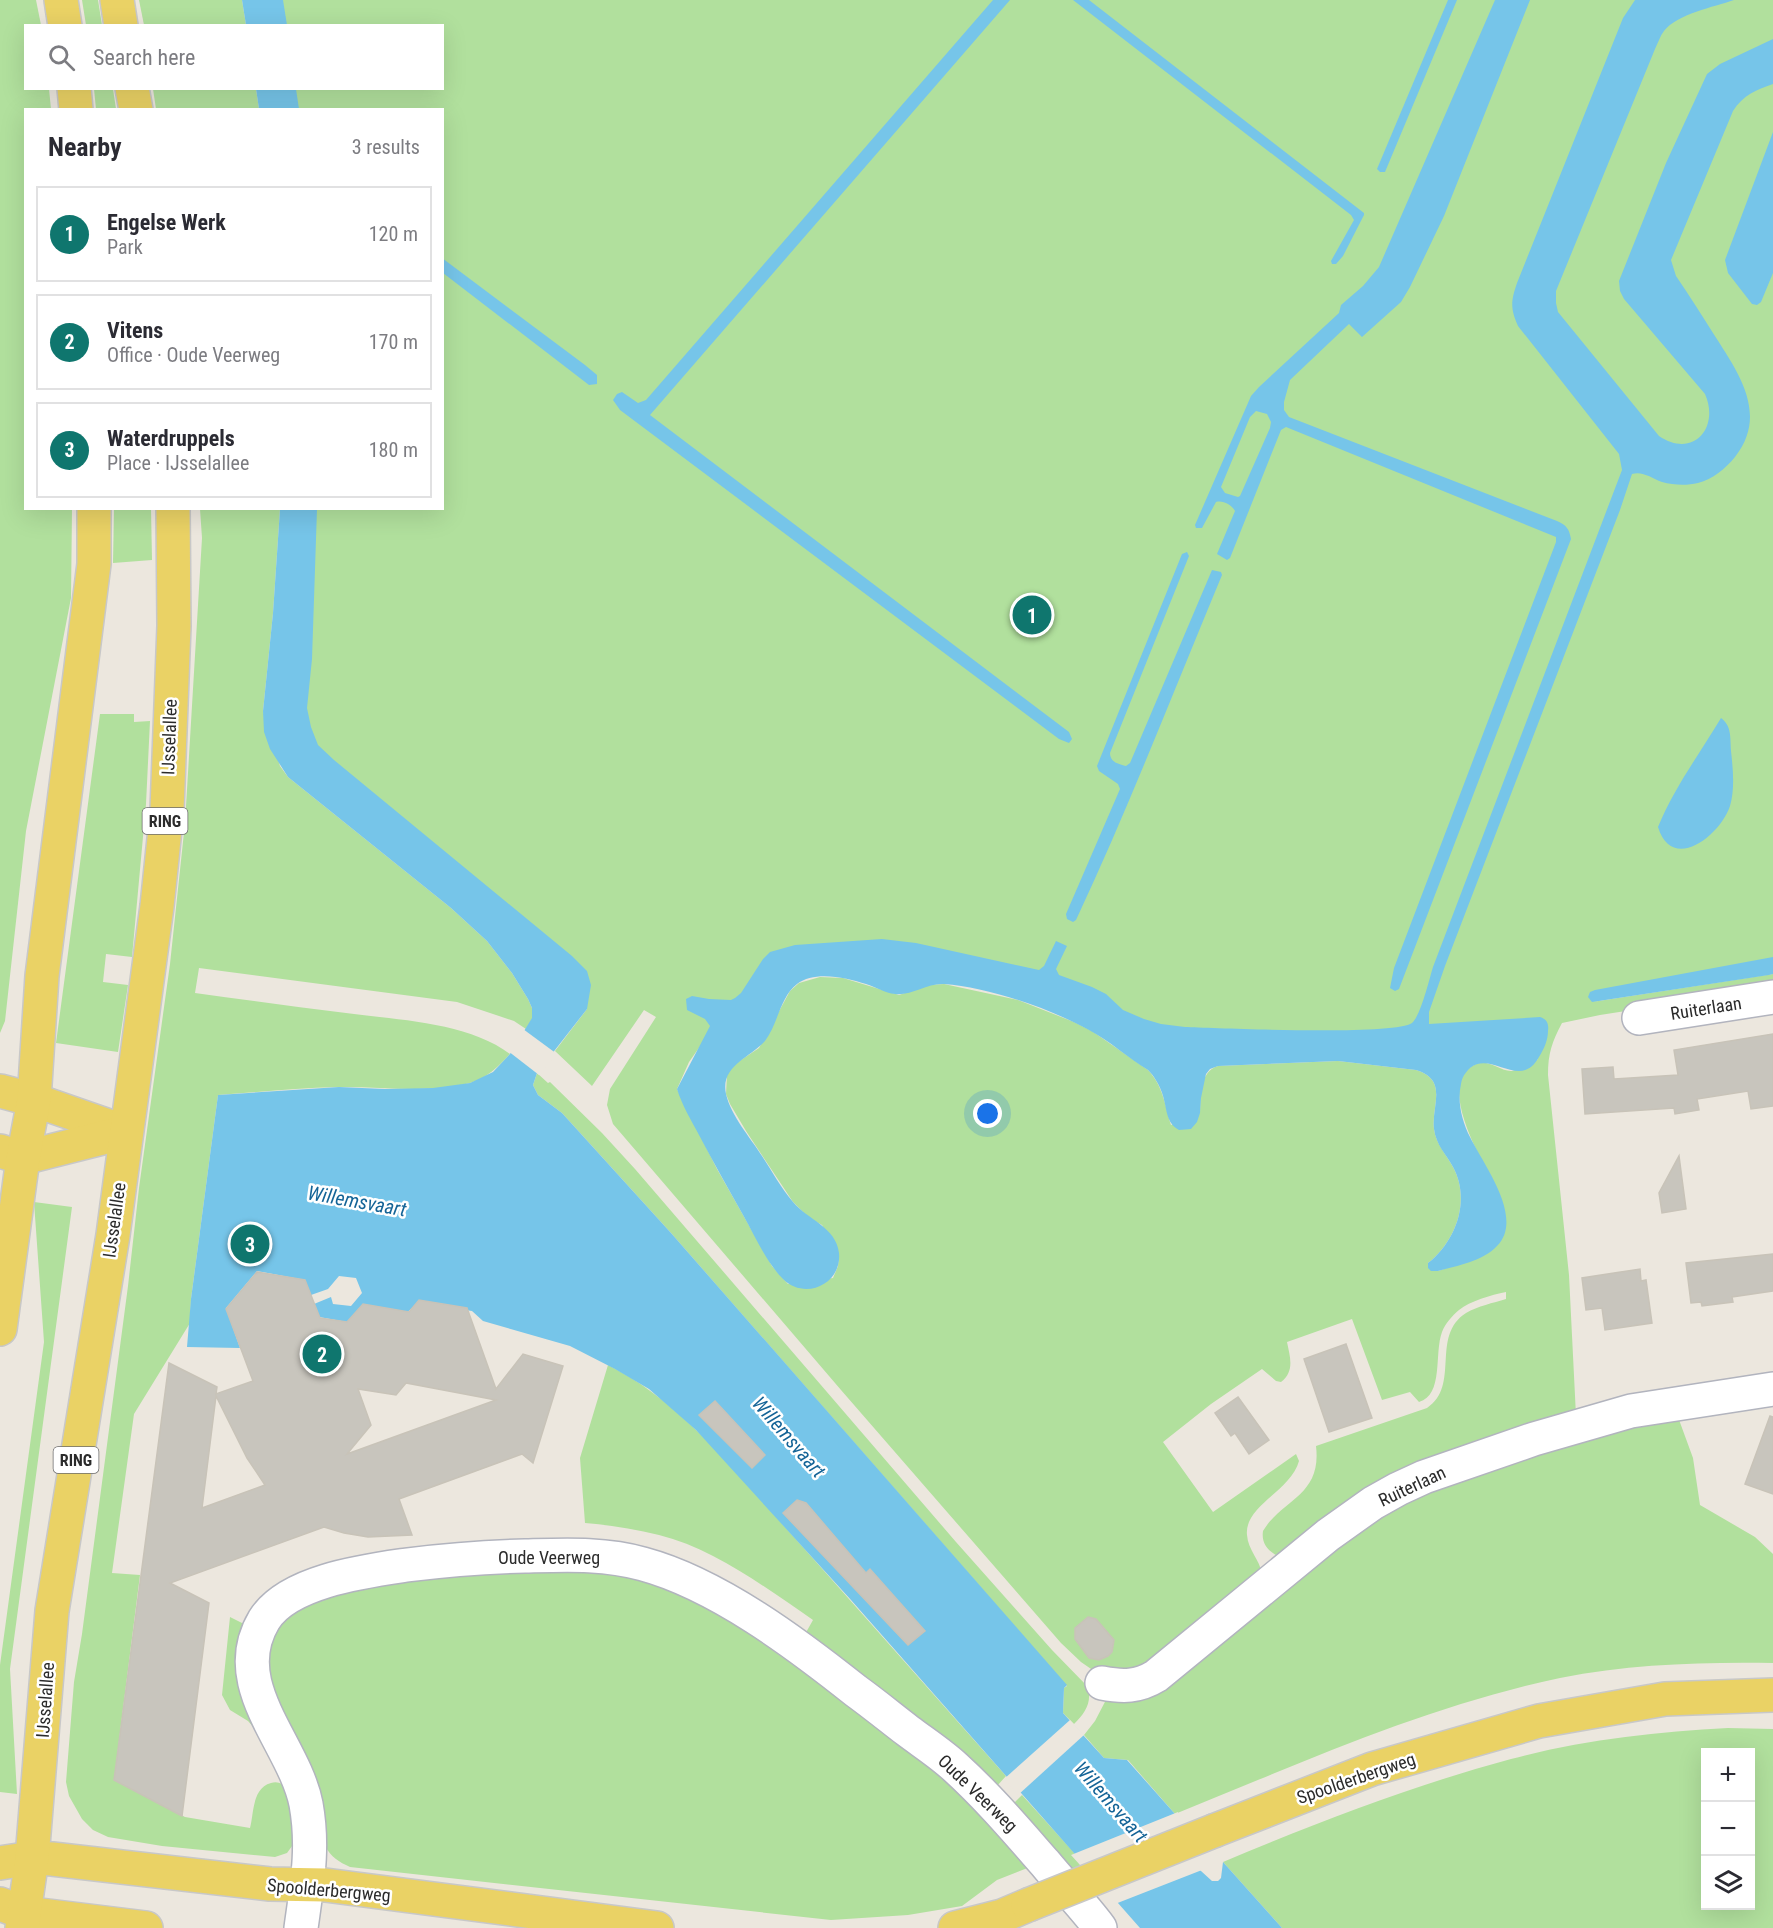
<!DOCTYPE html>
<html lang="en">
<head>
<meta charset="utf-8">
<style>
	body { margin:0; font-family:"Roboto Condensed",sans-serif; background:#f7f7f7; color:#2b2b33 }
	.controls { position:absolute; right:18px; bottom:18px; display:grid; overflow:hidden; border-radius:0px; box-shadow:0 6px 24px #0002 }
	.controls button { width:54px; height:54px; display:grid; place-items:center; padding:0; border:0; border-bottom:2px solid #e1e1e2; background:#fff; color:#2b2b33; font:30px sans-serif }
	.you { position:absolute; left:988px; top:1114px; width:21px; height:21px; margin:-15px; border:4px solid #fff; border-radius:50%; background:#1a73e8; box-shadow:0 0 0 9px #1a73e833 }
	.badge { display:grid; place-items:center; width:39px; height:39px; border-radius:50%; background:#0f766e; color:#fff; font-size:20px; font-weight:700 }
	.pin { position:absolute; translate:-50% -50%; border:3px solid #fff; box-shadow:0 2px 6px #0006 }
	.list { margin:0; padding:0; list-style:none }
	h2 { display:flex; justify-content:space-between; align-items:center; height:78px; margin:0; padding:0 24px; font-size:26px }
	h2 small { font-size:20px; font-weight:400; color:#7c7c81 }
	.list li { display:grid; grid-template-columns:39px 1fr auto; gap:18px; align-items:center; box-sizing:border-box; height:96px; margin:0 12px 12px; padding:0 12px; border:2px solid #e1e1e2; border-radius:0px }
	.list b { display:block; font-size:22px; white-space:nowrap }
	.list p { margin:0; font-size:20px; white-space:nowrap; color:#7c7c81 }
	.list em { font-size:20px; font-style:normal; color:#7c7c81 }
	.icon { flex:none; width:33px; height:33px; fill:none; stroke:currentColor; stroke-width:2; stroke-linecap:round; stroke-linejoin:round }
	.map { position:relative; flex:none; width:1773px; height:1928px; overflow:hidden }
	.search { position:absolute; background:#fff; box-shadow:0 6px 24px #0002; left:24px; top:24px; width:420px; height:66px; display:flex; align-items:center; gap:15px; box-sizing:border-box; padding:0 21px; border-radius:0px; color:#7c7c81; font-size:22px }
	.panel { position:absolute; background:#fff; box-shadow:0 6px 24px #0002; left:24px; top:108px; width:420px; height:402px; border-radius:0px }
	.map>svg:first-child { display:block }
</style>
</head>
<body>
<div class="map">
<svg width="1773" height="1928" viewBox="0 0 1773 1928">
	<rect width="100%" height="100%" fill="#ece7de"/>
	<g fill="#b1e09d" fill-rule="evenodd">
		<path d="M 0,0 L 36,0 L 41,25 L 26,26 L 26,88 L 49,89 L 51,109 L 26,110 L 26,508 L 72,509 L 71,598 L 26,831 L 5,1021 L 0,1033 Z"/>
		<path d="M 82,0 L 98,0 L 102,25 L 86,25 Z"/>
		<path d="M 139,0 L 242,0 L 246,25 L 144,25 Z"/>
		<path d="M 262,0 L 1773,0 L 1773,967 L 1592,1002 L 1773,974 L 1773,988 L 1600,1015 L 1562,1023 C 1552,1042 1548,1053 1548,1075 L 1569,1275 L 1576,1416 L 1280,1557 C 1269,1552 1261,1544 1263,1531 C 1282,1499 1322,1496 1316,1446 L 1427,1408 C 1461,1386 1430,1336 1466,1313 C 1478,1306 1493,1303 1506,1299 L 1506,1292 C 1491,1295 1470,1301 1459,1310 C 1452,1316 1445,1324 1442,1332 C 1434,1353 1444,1395 1419,1402 L 1410,1392 L 1382,1400 L 1352,1319 L 1287,1342 C 1290,1357 1295,1371 1281,1382 L 1276,1381 L 1262,1369 L 1211,1404 L 1163,1442 L 1213,1512 L 1296,1454 L 1299,1461 C 1291,1491 1244,1506 1247,1535 C 1248,1550 1260,1560 1262,1574 L 1144,1670 L 1094,1671 L 1081,1662 L 1061,1643 L 841,1390 L 613,1124 L 607,1105 L 610,1089 L 656,1017 L 644,1010 L 592,1086 L 555,1051 L 587,1009 L 297,755 L 296,509 L 442,508 L 442,110 L 276,109 L 273,89 L 442,88 L 442,26 L 265,25 ZM 816,958 L 1073,1001 L 1179,1050 L 1538,1059 C 1530,1063 1520,1069 1512,1071 C 1501,1072 1489,1059 1476,1064 C 1431,1083 1489,1172 1501,1198 L 1482,1256 L 1438,1271 L 1428,1263 C 1456,1241 1471,1200 1453,1167 C 1446,1154 1436,1144 1434,1129 C 1431,1106 1449,1080 1416,1070 L 1338,1061 L 1218,1066 C 1199,1072 1201,1096 1200,1113 L 1171,1125 C 1165,1105 1163,1086 1148,1070 L 1092,1031 L 1074,1022 L 1018,1000 L 944,984 L 928,985 L 899,995 L 843,978 L 820,977 L 799,983 L 790,991 L 759,1048 L 735,1064 L 727,1074 L 726,1094 L 730,1104 L 746,1131 L 793,1202 L 809,1218 L 822,1225 L 839,1254 L 838,1266 L 833,1278 L 788,1284 L 772,1266 L 717,1169 L 677,1089 L 689,1062 L 703,1042 Z"/>
		<path d="M 94,89 L 113,89 L 116,109 L 96,109 Z"/>
		<path d="M 153,89 L 256,89 L 259,109 L 156,109 Z"/>
		<path d="M 114,509 L 151,509 L 152,560 L 113,563 Z"/>
		<path d="M 200,509 L 280,509 L 273,613 L 263,711 L 280,766 L 288,777 L 451,908 L 487,941 L 512,973 L 528,999 L 532,1008 L 532,1019 L 526,1029 L 514,1021 L 457,1002 L 199,968 L 195,993 C 246,1000 296,1007 346,1013 C 397,1020 468,1022 510,1054 C 498,1067 487,1078 470,1083 C 429,1094 379,1086 337,1087 C 298,1088 258,1092 218,1095 L 191,1299 L 190,1323 L 134,1414 L 112,1573 L 140,1575 L 114,1780 L 185,1817 L 250,1828 C 254,1813 252,1788 271,1783 C 278,1781 283,1784 288,1788 L 295,1842 L 287,1853 L 275,1857 L 162,1846 L 108,1837 L 93,1830 L 82,1819 L 69,1796 L 66,1782 L 74,1682 L 82,1634 L 128,1286 L 139,1188 L 170,964 L 185,823 L 202,538 Z"/>
		<path d="M 100,714 L 134,714 L 134,722 L 150,721 L 146,804 L 132,957 L 106,954 L 103,982 L 128,985 L 118,1052 L 56,1043 Z"/>
		<path d="M 537,1073 L 548,1083 L 550,1082 L 602,1133 L 635,1169 L 956,1542 L 1052,1650 L 1088,1687 C 1092,1703 1085,1713 1074,1724 L 1063,1713 L 1064,1688 L 1067,1686 L 671,1233 L 562,1113 L 538,1095 L 533,1085 Z"/>
		<path d="M 34,1202 L 72,1207 L 10,1669 L 17,1794 L 0,1792 L 0,1665 L 44,1342 Z"/>
		<path d="M 608,1365 C 680,1401 732,1468 785,1527 C 859,1610 932,1693 1006,1776 L 997,1786 L 804,1636 L 813,1620 C 766,1588 715,1549 659,1535 C 635,1529 610,1525 585,1523 L 580,1458 Z"/>
		<path d="M 1678,1417 L 1693,1458 L 1700,1505 L 1755,1537 L 1773,1554 L 1773,1663 C 1702,1662 1631,1664 1560,1678 C 1427,1706 1301,1763 1175,1814 L 1128,1760 L 1104,1758 L 1084,1735 L 1095,1721 L 1107,1698 L 1366,1524 L 1427,1492 L 1611,1430 Z"/>
		<path d="M 496,1570 L 611,1572 L 663,1584 L 724,1616 L 949,1775 L 1030,1867 L 997,1880 L 962,1906 L 908,1915 L 831,1920 L 350,1867 C 339,1862 331,1857 325,1846 L 263,1678 L 273,1629 L 301,1604 L 360,1586 Z"/>
		<path d="M 230,1617 L 248,1626 L 256,1730 L 248,1721 L 230,1710 L 222,1695 Z"/>
		<path d="M 1728,1728 L 1773,1729 L 1773,1928 L 1282,1928 L 1223,1862 C 1316,1823 1414,1785 1511,1759 C 1582,1740 1655,1732 1728,1728 ZM 1706,1752 L 1750,1752 L 1750,1906 L 1706,1906 Z"/>
		<path d="M 1022,1795 L 1106,1888 L 1087,1897 L 1013,1804 Z"/>
	</g>
	<g fill="#76c5e9" fill-rule="evenodd">
		<path d="M 242,0 L 283,0 L 287,25 L 246,25 Z"/>
		<path d="M 993,0 L 1010,0 L 650,415 L 1069,732 L 1072,739 L 1069,743 L 1059,739 L 620,410 L 613,400 L 617,394 L 622,392 L 638,403 L 646,400 Z"/>
		<path d="M 1073,0 L 1089,0 L 1364,213 L 1364,215 L 1343,256 L 1336,264 L 1332,264 L 1331,261 L 1354,220 L 1351,215 Z"/>
		<path d="M 1448,0 L 1457,0 L 1385,172 L 1380,172 L 1377,169 Z"/>
		<path d="M 1495,0 L 1530,0 L 1444,216 L 1410,287 L 1401,302 L 1362,337 L 1349,324 L 1290,380 L 1284,402 L 1284,410 L 1289,417 L 1557,521 C 1566,525 1569,528 1571,539 L 1399,989 L 1395,991 L 1390,988 L 1394,968 L 1556,542 L 1556,537 L 1286,427 L 1281,430 L 1230,558 L 1227,560 L 1217,554 L 1235,511 C 1232,505 1223,500 1216,502 L 1202,528 L 1196,528 L 1195,525 L 1251,396 L 1259,387 L 1339,313 L 1341,305 L 1363,286 L 1379,267 ZM 1256,411 L 1267,414 L 1271,422 L 1270,428 L 1240,496 L 1238,497 L 1225,493 L 1221,487 L 1250,417 Z"/>
		<path d="M 1635,0 L 1734,0 C 1714,7 1677,14 1664,31 C 1660,36 1658,43 1655,49 L 1556,291 L 1556,303 L 1558,312 L 1659,436 C 1693,459 1720,428 1705,394 L 1624,299 L 1620,291 L 1619,281 L 1666,163 L 1707,74 L 1720,64 L 1773,39 L 1773,84 C 1756,90 1743,95 1733,111 L 1671,260 L 1676,276 C 1689,295 1701,314 1713,333 C 1738,372 1769,414 1735,457 C 1725,469 1713,479 1698,483 C 1686,486 1673,485 1662,482 C 1651,478 1643,471 1632,474 L 1620,510 L 1445,966 L 1429,1012 L 1429,1024 L 1540,1017 C 1547,1019 1549,1024 1548,1031 C 1548,1040 1544,1049 1539,1057 C 1520,1091 1492,1050 1470,1068 C 1465,1073 1462,1077 1461,1084 C 1457,1102 1462,1121 1470,1137 C 1483,1164 1525,1218 1497,1246 C 1483,1261 1457,1266 1438,1271 L 1431,1271 L 1428,1268 L 1428,1263 C 1456,1241 1471,1200 1453,1167 C 1446,1154 1436,1145 1434,1129 C 1431,1106 1449,1080 1416,1070 L 1338,1061 L 1218,1066 L 1210,1069 L 1206,1074 L 1201,1098 L 1200,1113 L 1197,1122 L 1191,1129 L 1179,1130 C 1166,1123 1167,1109 1163,1096 C 1160,1086 1155,1077 1148,1070 C 1128,1058 1110,1041 1089,1030 C 1051,1009 988,987 944,984 C 927,983 911,996 895,994 C 885,993 876,987 866,984 C 847,978 815,970 797,984 C 780,997 778,1024 765,1041 C 750,1058 720,1066 726,1094 C 731,1116 750,1137 762,1156 C 772,1171 781,1188 793,1202 C 808,1220 836,1227 839,1253 C 842,1284 805,1301 783,1279 C 766,1262 755,1236 743,1215 C 728,1188 713,1162 699,1135 C 691,1120 682,1105 677,1089 L 710,1026 L 705,1019 L 687,1010 L 686,999 L 692,996 L 709,999 L 731,1000 L 735,998 L 741,993 L 763,959 L 770,952 L 795,945 L 882,939 L 916,943 L 1039,970 L 1044,966 L 1056,941 L 1067,946 L 1056,969 L 1059,975 L 1092,987 L 1106,994 L 1123,1010 L 1144,1019 L 1161,1024 L 1185,1027 C 1218,1028 1394,1036 1412,1023 C 1421,1015 1429,980 1433,967 L 1622,470 L 1619,454 L 1518,326 C 1510,308 1511,301 1517,283 L 1623,18 Z"/>
		<path d="M 256,89 L 296,89 L 299,109 L 259,109 Z"/>
		<path d="M 1773,132 L 1773,273 L 1761,302 L 1757,305 L 1752,304 L 1728,273 L 1725,260 Z"/>
		<path d="M 442,258 L 585,365 L 597,375 L 597,384 L 589,385 L 443,273 Z"/>
		<path d="M 280,509 L 317,509 L 312,659 L 307,708 L 311,727 L 318,745 L 334,760 L 572,956 L 587,971 L 591,985 L 587,1009 L 537,1073 L 533,1085 L 538,1095 L 562,1113 L 671,1233 L 1067,1685 L 1064,1688 L 1063,1713 L 1104,1758 L 1127,1760 L 1175,1814 L 1190,1861 L 1212,1881 L 1218,1881 L 1221,1878 L 1223,1862 L 1282,1928 L 1140,1928 L 851,1600 L 696,1430 L 649,1389 L 615,1369 L 570,1346 L 483,1321 L 472,1311 L 418,1303 L 404,1315 L 347,1322 L 319,1317 L 314,1304 L 331,1297 L 333,1304 L 351,1306 L 362,1293 L 356,1278 L 339,1276 L 328,1289 L 311,1295 L 305,1280 L 257,1271 L 226,1308 L 240,1348 L 187,1347 L 191,1299 L 218,1095 L 339,1087 L 385,1089 L 433,1088 L 470,1083 L 493,1072 L 510,1054 L 532,1018 L 532,1008 L 528,999 L 512,973 L 487,941 L 451,908 L 288,777 L 270,749 L 264,732 L 263,711 L 273,613 Z"/>
		<path d="M 1187,552 L 1189,556 L 1110,753 C 1110,762 1118,764 1126,766 L 1130,763 L 1212,570 L 1221,572 L 1222,575 C 1174,690 1129,807 1076,920 L 1073,922 L 1067,919 L 1066,914 L 1120,789 L 1118,784 L 1099,771 L 1097,766 L 1182,554 Z"/>
		<path d="M 1721,718 C 1732,726 1730,738 1731,751 C 1733,769 1735,789 1730,806 C 1720,836 1672,873 1658,827 C 1675,786 1699,755 1721,718 Z"/>
		<path d="M 1773,957 L 1773,974 L 1769,975 L 1592,1002 L 1588,997 L 1590,992 L 1595,990 Z"/>
	</g>
	<g fill="#ece7de">
		<path d="M 523,1029 L 557,1054 L 539,1075 L 508,1051 Z"/>
		<path d="M 1070,1720 L 1084,1735 L 1018,1795 L 1004,1779 Z"/>
		<path d="M 1178,1812 L 1180,1826 L 1192,1859 L 1202,1870 L 1115,1904 L 1071,1855 Z"/>
	</g>
	<g fill="#c8c5bd" stroke="#c8c3b8" stroke-width="1.5" fill-rule="evenodd">
		<path d="M 1773,1034 L 1773,1106 L 1751,1109 L 1748,1091 L 1697,1099 L 1699,1110 L 1675,1114 L 1674,1108 L 1585,1114 L 1582,1069 L 1613,1067 L 1614,1079 L 1678,1075 L 1674,1050 Z"/>
		<path d="M 1679,1156 L 1686,1209 L 1662,1213 L 1659,1193 Z"/>
		<path d="M 1773,1254 L 1773,1291 L 1732,1297 L 1733,1302 L 1702,1306 L 1701,1302 L 1691,1303 L 1686,1263 Z"/>
		<path d="M 1640,1269 L 1641,1281 L 1646,1280 L 1652,1323 L 1605,1330 L 1602,1308 L 1586,1310 L 1582,1278 Z"/>
		<path d="M 257,1272 L 305,1280 L 320,1318 L 347,1322 L 363,1304 L 409,1312 L 419,1300 L 467,1308 L 496,1389 L 523,1354 L 563,1366 L 533,1463 L 522,1454 L 399,1499 L 412,1535 L 368,1537 L 344,1533 L 324,1527 L 170,1583 L 209,1603 L 182,1816 L 114,1780 L 169,1363 L 217,1387 L 216,1394 L 253,1381 L 226,1309 ZM 406,1383 L 496,1400 L 347,1454 L 371,1425 L 358,1389 L 396,1395 ZM 216,1396 L 247,1458 L 265,1485 L 202,1508 Z"/>
		<path d="M 1346,1344 L 1372,1418 L 1329,1432 L 1304,1359 Z"/>
		<path d="M 1238,1397 L 1269,1440 L 1249,1454 L 1235,1433 L 1231,1436 L 1215,1413 Z"/>
		<path d="M 715,1401 L 765,1455 L 752,1468 L 699,1415 Z"/>
		<path d="M 1770,1416 L 1773,1417 L 1773,1494 L 1745,1484 Z"/>
		<path d="M 797,1500 L 806,1503 L 866,1573 L 870,1569 L 925,1631 L 908,1645 L 783,1513 Z"/>
		<path d="M 1088,1617 L 1096,1619 L 1114,1640 L 1112,1652 L 1108,1656 L 1099,1660 L 1089,1658 L 1075,1639 L 1075,1628 Z"/>
	</g>
	<g fill="none" stroke-linecap="round" stroke-linejoin="round">
		<g stroke="#b2b4be" stroke-width="36">
			<g id="minor">
				<path d="M 1639,1018 L 1773,997"/>
				<path d="M 1102,1683 C 1123,1687 1138,1687 1156,1676 L 1328,1535 L 1373,1503 L 1398,1489 L 1424,1477 L 1534,1439 L 1631,1411 L 1773,1389"/>
				<path d="M 301,1928 C 307,1884 314,1848 306,1804 C 294,1743 225,1685 264,1620 C 288,1581 366,1571 407,1565 C 447,1560 486,1557 525,1556 C 565,1555 605,1553 643,1564 C 717,1584 797,1644 856,1691 C 874,1704 891,1718 908,1731 C 924,1743 941,1754 955,1767 C 988,1797 1016,1830 1045,1863 C 1063,1885 1083,1905 1100,1928"/>
			</g>
		</g>
		<g stroke="#c8c8c8" stroke-width="36">
			<g id="major">
				<path d="M 61,0 L 65,26"/>
				<path d="M 117,0 L 121,26"/>
				<path d="M 74,88 L 76,110"/>
				<path d="M 132,88 L 136,110"/>
				<path d="M 0,1091 L 34,1100 L 126,1132"/>
				<path d="M 0,1151 L 23,1158 L 126,1132"/>
				<path d="M 0,1329 L 23,1158 L 34,1100 L 42,976 L 94,564 L 94,508"/>
				<path d="M 1216,1830 L 1372,1769 L 1539,1721 L 1665,1699 L 1773,1695"/>
				<path d="M 0,1863 L 32,1858 L 52,1859 L 270,1884 L 325,1885 L 657,1928"/>
				<path d="M 0,1904 L 24,1913 L 146,1928"/>
				<path d="M 22,1928 L 32,1858 L 52,1611 L 113,1235 L 157,906 L 167,810 L 174,626 L 173,508"/>
				<path d="M 955,1928 L 1002,1916 L 1028,1905"/>
			</g>
		</g>
		<use href="#minor" stroke="#fff" stroke-width="33"/>
		<use href="#major" stroke="#ead265" stroke-width="33"/>
		<g stroke="#c8c8c8" stroke-width="36" stroke-linecap="butt">
			<path id="major-bridge" d="M 1028,1905 L 1216,1830"/>
		</g>
		<use href="#major-bridge" stroke="#ead265" stroke-width="33"/>
	</g>
	<g text-anchor="middle" dominant-baseline="central" stroke-width="5" stroke-linejoin="round" paint-order="stroke">
		<g fill="#fff" stroke="#6b6b6b" stroke-width="1.5">
			<rect x="142.5" y="808" width="45" height="26" rx="4.5"/>
			<rect x="53.5" y="1447" width="45" height="26" rx="4.5"/>
		</g>
		<g font-size="16" font-weight="bold" fill="#2b2b2b">
			<text x="165" y="821">RING</text>
			<text x="76" y="1460">RING</text>
		</g>
		<g font-size="18" fill="#2b2b2b" stroke="#fff">
			<text transform="translate(169 737) rotate(-88)">IJsselallee</text>
			<text transform="translate(1706 1008) rotate(-9)">Ruiterlaan</text>
			<text transform="translate(114 1220) rotate(-82)">IJsselallee</text>
			<text transform="translate(1412 1486) rotate(-25)">Ruiterlaan</text>
			<text x="549" y="1557">Oude Veerweg</text>
			<text transform="translate(45 1700) rotate(-86)">IJsselallee</text>
			<text transform="translate(1356 1778) rotate(-19)">Spoolderbergweg</text>
			<text transform="translate(978 1793) rotate(44)">Oude Veerweg</text>
			<text transform="translate(329 1890) rotate(5)">Spoolderbergweg</text>
		</g>
		<g font-size="20" font-style="italic" fill="#146497" stroke="#fff">
			<text transform="translate(357 1201) rotate(10)">Willemsvaart</text>
			<text transform="translate(789 1437) rotate(49)">Willemsvaart</text>
			<text transform="translate(1111 1802) rotate(49)">Willemsvaart</text>
		</g>
	</g>
</svg>
<div class="controls">
<button>+</button>
<button>−</button>
<button><svg class="icon" aria-label="layers" viewBox="0 0 24 24"><path d="M12 4l9 5-9 5-9-5zM3 14l9 5 9-5"/></svg></button>
</div>
<div class="you"></div>
<div class="pin badge" style="left:1032px;top:615px">1</div>
<div class="pin badge" style="left:322px;top:1354px">2</div>
<div class="pin badge" style="left:250px;top:1244px">3</div>
<div class="search"><svg class="icon" aria-label="search" viewBox="0 0 24 24"><circle cx="10" cy="10" r="6"/><path d="M15 15l6 6"/></svg>Search here</div>
<section class="panel">
<h2>Nearby<small>3 results</small></h2>
<ul class="list">
<li><span class="badge">1</span><div><b>Engelse Werk</b><p>Park</p></div><em>120 m</em></li>
<li><span class="badge">2</span><div><b>Vitens</b><p>Office · Oude Veerweg</p></div><em>170 m</em></li>
<li><span class="badge">3</span><div><b>Waterdruppels</b><p>Place · IJsselallee</p></div><em>180 m</em></li>
</ul>
</section>
</div>
</body>
</html>
